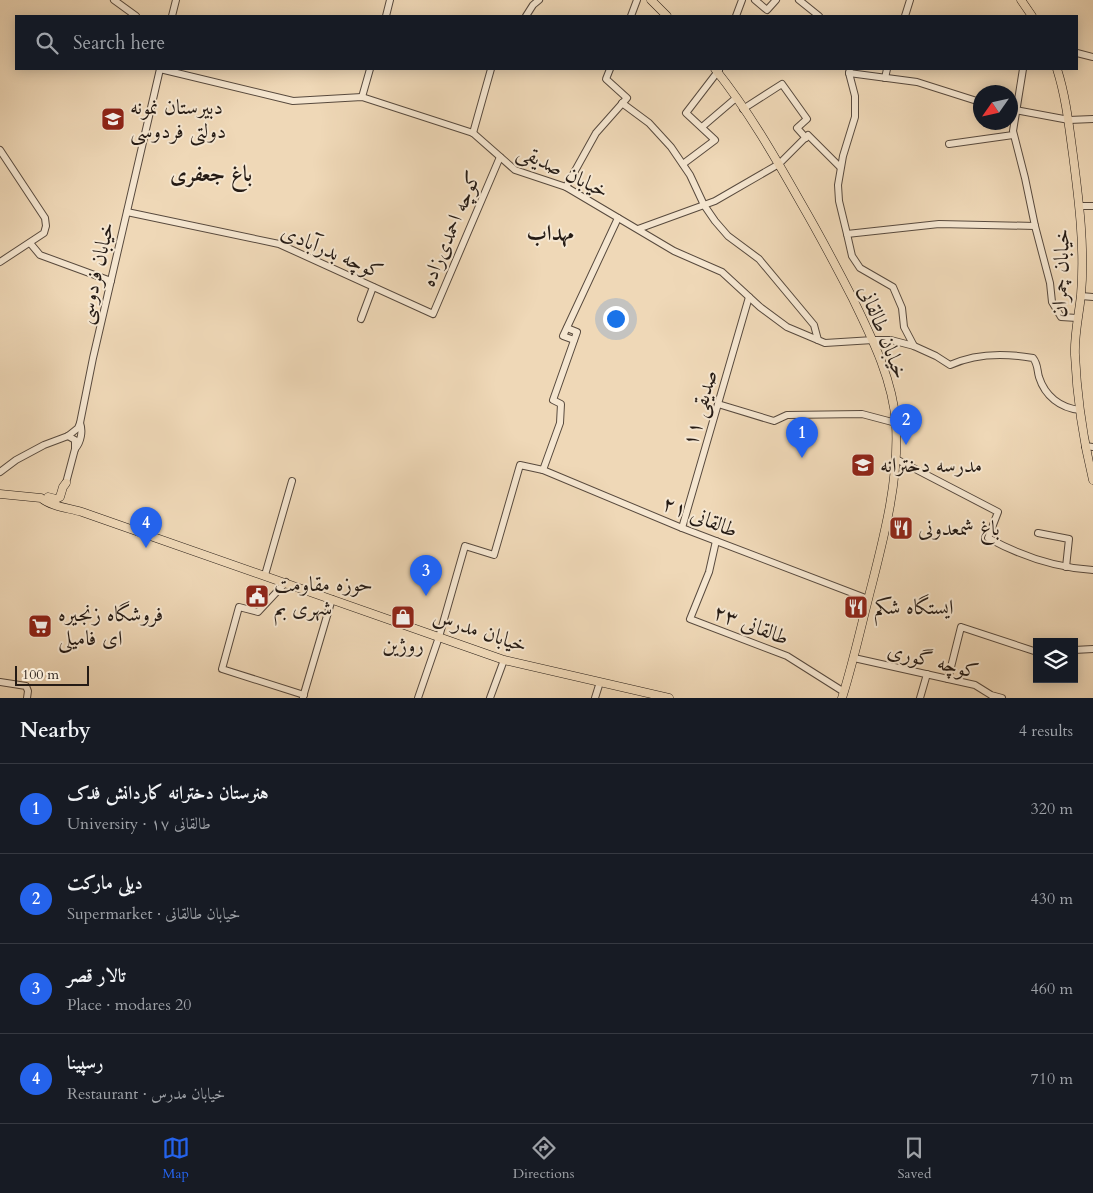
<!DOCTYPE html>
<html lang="en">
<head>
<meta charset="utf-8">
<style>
	body { margin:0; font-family:Cardo,Amiri,serif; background:#242831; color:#f1f3f6 }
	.controls { position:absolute; right:15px; bottom:15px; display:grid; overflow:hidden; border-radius:0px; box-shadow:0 2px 12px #0003 }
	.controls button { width:45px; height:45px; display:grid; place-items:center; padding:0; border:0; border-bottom:1px solid #363941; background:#171b24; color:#f1f3f6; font:25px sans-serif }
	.compass { position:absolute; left:973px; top:85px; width:45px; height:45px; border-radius:50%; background:#171b24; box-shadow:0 2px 12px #0003; rotate:236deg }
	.scale { position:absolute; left:15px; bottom:12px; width:74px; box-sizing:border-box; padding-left:5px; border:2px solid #251b15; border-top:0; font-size:14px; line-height:18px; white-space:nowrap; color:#251b15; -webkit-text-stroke:4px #f5e6d0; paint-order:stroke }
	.you { position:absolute; left:615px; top:318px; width:18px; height:18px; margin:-12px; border:4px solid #fff; border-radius:50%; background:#1a73e8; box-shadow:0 0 0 8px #1a73e833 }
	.badge { display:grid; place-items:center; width:32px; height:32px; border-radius:50%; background:#2563eb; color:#fff; font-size:16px; font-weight:700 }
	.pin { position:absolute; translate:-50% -41px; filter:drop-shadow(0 1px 2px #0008) }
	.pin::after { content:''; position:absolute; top:26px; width:18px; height:15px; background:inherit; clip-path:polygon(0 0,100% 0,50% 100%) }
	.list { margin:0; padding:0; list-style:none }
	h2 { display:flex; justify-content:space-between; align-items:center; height:65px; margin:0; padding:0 20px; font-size:21px }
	h2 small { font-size:16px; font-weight:400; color:#9ea1a6 }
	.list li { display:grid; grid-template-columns:32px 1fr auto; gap:15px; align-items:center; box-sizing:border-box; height:90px; padding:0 20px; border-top:1px solid #363941 }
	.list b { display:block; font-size:19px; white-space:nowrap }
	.list p { margin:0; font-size:16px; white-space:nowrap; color:#9ea1a6 }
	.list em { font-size:16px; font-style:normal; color:#9ea1a6 }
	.icon { flex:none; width:28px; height:28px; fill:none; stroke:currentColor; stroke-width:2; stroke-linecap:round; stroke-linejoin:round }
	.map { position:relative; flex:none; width:1093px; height:698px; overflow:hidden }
	.search { position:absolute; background:#171b24; box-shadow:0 2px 12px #0003; left:15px; right:15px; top:15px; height:55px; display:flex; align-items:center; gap:12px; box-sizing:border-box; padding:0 18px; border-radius:0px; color:#9ea1a6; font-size:19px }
	.sheet { height:425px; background:#171b24 }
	nav { display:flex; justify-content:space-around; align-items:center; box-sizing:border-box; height:70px; border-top:1px solid #363941; background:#171b24; font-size:14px; color:#9ea1a6 }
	nav a { display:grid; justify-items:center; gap:2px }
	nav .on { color:#2563eb }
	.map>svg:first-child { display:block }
</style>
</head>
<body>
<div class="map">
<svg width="1093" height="698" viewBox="0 0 1093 698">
	<rect width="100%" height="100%" fill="#efd8b7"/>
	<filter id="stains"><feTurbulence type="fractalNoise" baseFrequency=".004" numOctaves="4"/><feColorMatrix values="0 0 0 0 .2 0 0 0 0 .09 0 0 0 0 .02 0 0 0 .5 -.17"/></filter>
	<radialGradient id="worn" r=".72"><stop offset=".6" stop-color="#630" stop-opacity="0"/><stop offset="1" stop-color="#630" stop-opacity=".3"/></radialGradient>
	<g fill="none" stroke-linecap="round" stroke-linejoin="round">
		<g stroke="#584a3e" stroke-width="8">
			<g id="minor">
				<path d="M 114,0 L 136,16"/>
				<path d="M 755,0 L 767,10 L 776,0"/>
				<path d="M 799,0 L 819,16"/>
				<path d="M 172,16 L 176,0"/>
				<path d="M 386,16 L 390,0"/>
				<path d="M 526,16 L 533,5 L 539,0"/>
				<path d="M 631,16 L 637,0"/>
				<path d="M 736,16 L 742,0"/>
				<path d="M 905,16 L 910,0"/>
				<path d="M 1077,53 L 1093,57"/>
				<path d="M 160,69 L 293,101 L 362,97 L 473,133 L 515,170 L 566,187 L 674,251 L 722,272 L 760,307 L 787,327 L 825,343 L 873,340 L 891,340 L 914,346 L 936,356 L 950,365 C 976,353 1005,353 1033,358 C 1038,364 1037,370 1039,377 C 1045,396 1060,408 1080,410"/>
				<path d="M 850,69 L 849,73 L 855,96 L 855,117 L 843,156 L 838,185 L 839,201 L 847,234 L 852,256 L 860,268 L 893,287 L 902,308 L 904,327 L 914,346"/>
				<path d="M 1023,69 L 1013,131 L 1025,178 L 1035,226 L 1050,283 L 1052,302 L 1061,317 L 1077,318"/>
				<path d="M 849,73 L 917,82 L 980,102"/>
				<path d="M 885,78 L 887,69"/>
				<path d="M 362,97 L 370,69"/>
				<path d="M 622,103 L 649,123 L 671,147 L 690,175 L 704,205 L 715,221 L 728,236 L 759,259 L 814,325 L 818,340"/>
				<path d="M 743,109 L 782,84 L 807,119 L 797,128 L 806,138"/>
				<path d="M 1010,109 L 1069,120 L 1093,119"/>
				<path d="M 702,127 L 736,98"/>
				<path d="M 473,133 L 491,69"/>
				<path d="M 949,144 L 1013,135"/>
				<path d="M 0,150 L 45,218 L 46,226 L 44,233 L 0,262"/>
				<path d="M 683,164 L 715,140 L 686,113 L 719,70"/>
				<path d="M 566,187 L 596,133 L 627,98 L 606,79 L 610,69"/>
				<path d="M 1080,206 L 1093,206"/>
				<path d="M 127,212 L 279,244 L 433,314 L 500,157"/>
				<path d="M 638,229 L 715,201 L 779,164 L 808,135 L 840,167"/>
				<path d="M 847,234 L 939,224 L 1035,226"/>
				<path d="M 30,243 L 40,255 L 111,281"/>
				<path d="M 1081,296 L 1093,297"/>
				<path d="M 361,319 L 373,287"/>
				<path d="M 574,340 L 563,336 L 618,218"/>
				<path d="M 718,404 L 774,421 L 787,415 L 862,414 L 896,423"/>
				<path d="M 68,436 L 75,440 L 75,449"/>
				<path d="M 1085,446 L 1093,447"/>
				<path d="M 896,459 L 998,512 L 988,538 C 1021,556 1055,568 1093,570"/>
				<path d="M 543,470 L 560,423 L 561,404 L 553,400 L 577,332 L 567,328"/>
				<path d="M 0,472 L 16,460 L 44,445 L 68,436 L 78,428 L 80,423"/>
				<path d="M 66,483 L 75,449 C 81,442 83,431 80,423 L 93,358 L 160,69"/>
				<path d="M 682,528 L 749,297"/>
				<path d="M 1038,533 L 1069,539 L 1066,567"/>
				<path d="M 716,541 L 709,572 L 690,619 L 787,656 L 844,692"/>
				<path d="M 265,575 L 292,481"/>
				<path d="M 286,582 L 258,612 L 239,607 L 222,669 L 304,695"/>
				<path d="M 1074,650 L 1093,649"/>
				<path d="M 854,658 L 975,685 L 991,695 L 1002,698"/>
				<path d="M 948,679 L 961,627 L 1037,652"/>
				<path d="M 0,682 L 26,686 L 28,691 L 27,698"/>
				<path d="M 303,697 L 332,599"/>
				<path d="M 418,698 L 439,637 L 465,546 L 494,555 L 520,465 L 543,470 L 682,528 L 868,599"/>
				<path d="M 490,698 L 504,660"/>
				<path d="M 595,698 L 600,682"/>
				<path d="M 920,698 L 927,674"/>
			</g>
		</g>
		<g stroke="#251b15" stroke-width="9">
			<g id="major">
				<path d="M 651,0 L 667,16"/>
				<path d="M 1021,0 L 1032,16"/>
				<path d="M 715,69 C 748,110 775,157 801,203 C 819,234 836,266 853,299 C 872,338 893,380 896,424 C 899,478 885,533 872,584 C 862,622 854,660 842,698"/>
				<path d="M 1057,69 C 1066,97 1069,126 1073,155 C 1079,201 1085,248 1081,295 C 1079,315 1074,335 1075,355 C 1077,397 1083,439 1093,480"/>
				<path d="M 0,494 L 41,498 C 52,507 69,508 82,512 L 504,660 L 669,698"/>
				<path d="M 48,497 L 56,499 L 60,497 L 63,487 L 66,483"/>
			</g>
		</g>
		<use href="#minor" stroke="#f5e6d0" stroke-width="6"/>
		<use href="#major" stroke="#efd8b7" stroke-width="8"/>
	</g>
	<defs>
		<g id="school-square" transform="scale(1.25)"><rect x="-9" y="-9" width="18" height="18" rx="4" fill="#8f2418" stroke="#f5e6d0"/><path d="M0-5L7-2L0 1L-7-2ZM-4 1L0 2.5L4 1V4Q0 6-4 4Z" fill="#fff"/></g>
		<g id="restaurant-square" transform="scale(1.25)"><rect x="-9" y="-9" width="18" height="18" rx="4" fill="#8f2418" stroke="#f5e6d0"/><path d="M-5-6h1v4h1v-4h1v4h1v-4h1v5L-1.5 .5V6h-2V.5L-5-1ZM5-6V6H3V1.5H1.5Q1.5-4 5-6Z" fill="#fff"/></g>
		<g id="civic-square" transform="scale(1.25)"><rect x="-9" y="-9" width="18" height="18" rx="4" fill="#8f2418" stroke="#f5e6d0"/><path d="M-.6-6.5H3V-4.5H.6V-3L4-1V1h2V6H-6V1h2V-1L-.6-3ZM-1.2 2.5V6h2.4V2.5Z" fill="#fff"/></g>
		<g id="shop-square" transform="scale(1.25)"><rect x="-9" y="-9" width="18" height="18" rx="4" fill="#8f2418" stroke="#f5e6d0"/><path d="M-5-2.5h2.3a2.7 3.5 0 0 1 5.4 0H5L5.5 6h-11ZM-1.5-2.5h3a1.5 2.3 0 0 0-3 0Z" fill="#fff"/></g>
		<g id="supermarket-square" transform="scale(1.25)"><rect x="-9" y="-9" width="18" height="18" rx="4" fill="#8f2418" stroke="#f5e6d0"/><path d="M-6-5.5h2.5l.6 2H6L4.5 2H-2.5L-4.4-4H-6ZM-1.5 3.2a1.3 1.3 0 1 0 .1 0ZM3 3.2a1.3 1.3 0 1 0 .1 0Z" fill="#fff"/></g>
	</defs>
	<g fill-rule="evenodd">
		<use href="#school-square" x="113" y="119"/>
		<use href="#school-square" x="863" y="465"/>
		<use href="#restaurant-square" x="901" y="528"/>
		<use href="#civic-square" x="257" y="596"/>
		<use href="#restaurant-square" x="856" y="607"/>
		<use href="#shop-square" x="403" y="617"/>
		<use href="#supermarket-square" x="40" y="626"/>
	</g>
	<g text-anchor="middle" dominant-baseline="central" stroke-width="4" stroke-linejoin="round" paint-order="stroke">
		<g font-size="21" fill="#251b15" stroke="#f5e6d0" text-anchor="start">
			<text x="130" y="107">دبیرستان نمونه<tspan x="130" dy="24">دولتی فردوسی</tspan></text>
			<text x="880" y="465">مدرسه دخترانه</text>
			<text x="918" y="528">باغ شمعدونی</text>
			<text x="274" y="584">حوزه مقاومت<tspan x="274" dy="24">شهری بم</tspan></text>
			<text x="874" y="607">ایستگاه شکم</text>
			<text x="58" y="614">فروشگاه زنجیره<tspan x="58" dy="24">ای فامیلی</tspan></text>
			<text x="403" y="645" text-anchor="middle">روژین</text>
		</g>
		<g font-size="21" fill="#251b15" stroke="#f5e6d0">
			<text transform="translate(563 171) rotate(26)">خیابان صدیقی</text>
			<text transform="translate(451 229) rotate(-67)">کوچه احمدی‌زاده</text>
			<text transform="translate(332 252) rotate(23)">کوچه بدرآبادی</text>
			<text transform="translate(96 273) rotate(-77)">خیابان فردوسی</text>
			<text transform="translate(1061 273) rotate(-88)">خیابان چمران</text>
			<text transform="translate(883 332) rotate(68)">خیابان طالقانی</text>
			<text transform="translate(700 408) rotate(-74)">صدیقی ۱۱</text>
			<text transform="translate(700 517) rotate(22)">طالقانی ۲۱</text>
			<text transform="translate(751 625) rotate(21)">طالقانی ۲۳</text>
			<text transform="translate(480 631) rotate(18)">خیابان مدرس</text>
			<text transform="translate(933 661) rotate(14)">کوچه گوری</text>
		</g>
		<g font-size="22" font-weight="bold" fill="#251b15" stroke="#f5e6d0">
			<text x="211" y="174">باغ جعفری</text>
			<text x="550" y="233">مهداب</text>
		</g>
	</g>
	<rect width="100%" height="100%" filter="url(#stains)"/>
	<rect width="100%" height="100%" fill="url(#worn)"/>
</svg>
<div class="controls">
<button><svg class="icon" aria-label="layers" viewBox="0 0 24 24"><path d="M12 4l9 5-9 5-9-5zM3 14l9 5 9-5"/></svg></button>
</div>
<svg class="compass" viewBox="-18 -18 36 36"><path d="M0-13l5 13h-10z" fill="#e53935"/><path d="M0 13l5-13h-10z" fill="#9ea1a6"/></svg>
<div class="scale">100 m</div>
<div class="you"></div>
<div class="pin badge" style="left:802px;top:458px">1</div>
<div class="pin badge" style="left:906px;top:445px">2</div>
<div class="pin badge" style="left:426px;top:596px">3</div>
<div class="pin badge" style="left:146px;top:548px">4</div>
<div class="search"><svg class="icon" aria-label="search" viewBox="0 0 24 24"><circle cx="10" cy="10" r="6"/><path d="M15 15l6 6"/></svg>Search here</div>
</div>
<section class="sheet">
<h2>Nearby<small>4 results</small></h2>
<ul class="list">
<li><span class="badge">1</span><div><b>هنرستان دخترانه کاردانش فدک</b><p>University · طالقانی ۱۷</p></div><em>320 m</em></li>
<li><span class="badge">2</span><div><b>دیلی مارکت</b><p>Supermarket · خیابان طالقانی</p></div><em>430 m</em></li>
<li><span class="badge">3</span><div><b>تالار قصر</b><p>Place · modares 20</p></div><em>460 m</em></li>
<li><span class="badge">4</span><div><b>رسپینا</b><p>Restaurant · خیابان مدرس</p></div><em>710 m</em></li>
</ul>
</section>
<nav>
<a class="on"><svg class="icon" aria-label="map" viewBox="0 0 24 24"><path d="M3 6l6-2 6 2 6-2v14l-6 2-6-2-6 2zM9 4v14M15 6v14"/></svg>Map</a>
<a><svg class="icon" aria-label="directions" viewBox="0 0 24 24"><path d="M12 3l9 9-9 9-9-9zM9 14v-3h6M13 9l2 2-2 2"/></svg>Directions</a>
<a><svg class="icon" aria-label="saved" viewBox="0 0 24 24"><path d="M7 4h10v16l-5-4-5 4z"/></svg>Saved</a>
</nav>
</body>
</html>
